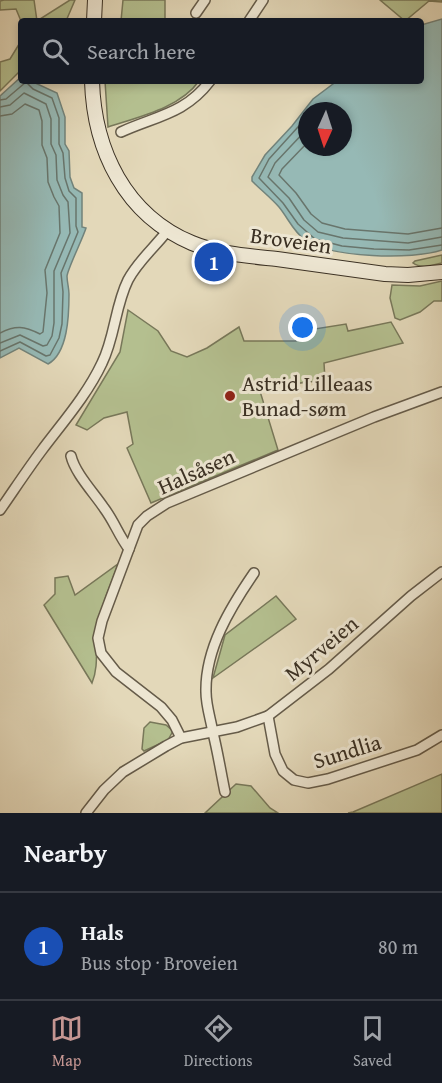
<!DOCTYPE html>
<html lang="en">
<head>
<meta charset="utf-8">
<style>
	body { margin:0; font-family:"Gentium Book Plus",serif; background:#242831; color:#f1f3f6 }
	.compass { position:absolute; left:298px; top:102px; width:54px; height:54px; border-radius:50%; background:#171b24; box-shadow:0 3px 9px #0003; rotate:183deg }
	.you { position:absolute; left:303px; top:328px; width:21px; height:21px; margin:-15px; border:4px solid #fff; border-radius:50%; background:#1a73e8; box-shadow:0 0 0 9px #1a73e833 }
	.badge { display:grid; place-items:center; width:39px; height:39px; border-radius:50%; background:#c59692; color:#fff; font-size:20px; font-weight:700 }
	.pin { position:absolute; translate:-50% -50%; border:3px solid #fff; box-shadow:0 2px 6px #0006 }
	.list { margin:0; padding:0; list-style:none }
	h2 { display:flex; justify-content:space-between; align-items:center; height:78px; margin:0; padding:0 24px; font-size:26px }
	h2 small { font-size:20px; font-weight:400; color:#9ea1a6 }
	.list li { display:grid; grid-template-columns:39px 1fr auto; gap:18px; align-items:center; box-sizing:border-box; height:108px; padding:0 24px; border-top:2px solid #363941 }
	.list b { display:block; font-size:22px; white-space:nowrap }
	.list p { margin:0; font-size:20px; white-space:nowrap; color:#9ea1a6 }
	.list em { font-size:20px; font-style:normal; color:#9ea1a6 }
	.icon { flex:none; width:33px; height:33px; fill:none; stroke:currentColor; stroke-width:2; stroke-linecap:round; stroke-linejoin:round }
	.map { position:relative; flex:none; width:442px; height:813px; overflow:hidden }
	.search { position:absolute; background:#171b24; box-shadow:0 3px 9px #0003; left:18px; right:18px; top:18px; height:66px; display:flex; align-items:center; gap:15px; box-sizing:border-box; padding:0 21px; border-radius:6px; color:#9ea1a6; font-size:22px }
	.sheet { height:186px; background:#171b24 }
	nav { display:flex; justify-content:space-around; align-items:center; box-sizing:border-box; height:84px; border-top:2px solid #363941; background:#171b24; font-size:16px; color:#9ea1a6 }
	nav a { display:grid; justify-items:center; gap:3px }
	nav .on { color:#c59692 }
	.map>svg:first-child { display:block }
</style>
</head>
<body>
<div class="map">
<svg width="442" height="813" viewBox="0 0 442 813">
	<rect width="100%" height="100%" fill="#e3d8b9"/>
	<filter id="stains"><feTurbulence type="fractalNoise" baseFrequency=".00333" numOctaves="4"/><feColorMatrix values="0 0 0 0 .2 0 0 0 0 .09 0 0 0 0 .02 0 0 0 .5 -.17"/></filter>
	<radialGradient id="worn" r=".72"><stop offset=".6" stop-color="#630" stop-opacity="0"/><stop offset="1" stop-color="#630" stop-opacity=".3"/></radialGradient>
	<g fill="#b4bf8f" stroke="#78785a" stroke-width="1.5">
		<path d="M 4,0 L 34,0 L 37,21 L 70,0 L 75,0 L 66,21 L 21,21 L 16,9 L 0,10 L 0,1 Z"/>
		<path d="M 123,0 L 165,0 L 165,21 L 121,21 Z"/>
		<path d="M 380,0 L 442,0 L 442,2 L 429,1 L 405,21 Z"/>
		<path d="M 21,41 L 21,70 L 0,91 L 0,62 L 10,59 Z"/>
		<path d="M 105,81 L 199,81 C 180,108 138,117 108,127 Z"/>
		<path d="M 442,255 L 442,263 C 433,265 421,269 413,263 L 415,261 Z"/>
		<path d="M 442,281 L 442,301 L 434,301 L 420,312 L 400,320 L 395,318 L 390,298 L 392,285 L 420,286 Z"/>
		<path d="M 128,310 L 158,331 L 171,351 L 187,357 L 207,348 L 239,327 L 244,341 L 296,341 L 296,318 L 310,318 L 315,329 L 346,324 L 348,331 L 391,322 L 403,343 L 324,363 L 325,380 L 259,388 L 278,450 L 151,503 L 127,448 L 133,444 L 127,412 L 104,418 L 87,430 L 76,425 L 120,352 Z"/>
		<path d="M 118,564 C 112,583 102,603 98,623 C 94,643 100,664 92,683 L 44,605 L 55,594 L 55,578 L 68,576 L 75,595 Z"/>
		<path d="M 276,596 L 296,619 L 213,678 L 225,635 Z"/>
		<path d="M 150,722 L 166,725 L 173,731 L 168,740 L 144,751 L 142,749 L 144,728 Z"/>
		<path d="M 442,774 L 442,813 L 348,813 L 353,812 Z"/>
		<path d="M 236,784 L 251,786 L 270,808 L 278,813 L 205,813 Z"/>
	</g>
	<g fill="#96b9b5" stroke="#72837b" stroke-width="1.5" fill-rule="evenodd">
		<path d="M 442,19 L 442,250 C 413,260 331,258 305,240 C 293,231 288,218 279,207 C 271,198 261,190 252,181 L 252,177 L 265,155 L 292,126 L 313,99 L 337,81 L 421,81 L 421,25 ZM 307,111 L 343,111 L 343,147 L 307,147 Z"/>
		<path d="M 21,77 L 21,81 L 31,81 L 57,93 L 65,117 L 65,144 L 69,151 L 70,177 L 74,188 L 82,193 L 82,227 L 86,228 C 83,238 68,268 67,276 C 67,282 69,288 69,294 C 69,315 68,353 48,364 L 19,348 L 0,358 L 0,96 Z"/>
	</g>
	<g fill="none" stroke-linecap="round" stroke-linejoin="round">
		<g stroke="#68756c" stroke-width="1.5">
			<path d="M 0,100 L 6,99 L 26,82 L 33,89 L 52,98 L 59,118 L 59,144 L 63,153 L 65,178 L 69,191 L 76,198 L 76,226 L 78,232 L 61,273 L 63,292 L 62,324 L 59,338 L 50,355 L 46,356 L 20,342 L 0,351"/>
			<path d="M 0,107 L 10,105 L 24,93 L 46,104 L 51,119 L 51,144 L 56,155 L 57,180 L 63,195 L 68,202 L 70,233 L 54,271 L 54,323 L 52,336 L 47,345 L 43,346 L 20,335 L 0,343"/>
			<path d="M 0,116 L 12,114 L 25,104 L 39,110 L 42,121 L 42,145 L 47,158 L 48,182 L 54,197 L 59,206 L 60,233 L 45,270 L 47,293 L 43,332 L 40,334 C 24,326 16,325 0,333"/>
			<path d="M 307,117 L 269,159 L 259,178 L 283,203 L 298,224 L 315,239 L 342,246 L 374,249 L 409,250 L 442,245"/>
			<path d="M 307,129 L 275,163 L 268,177 L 289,198 L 304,220 L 318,232 L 343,238 L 408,243 L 442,237"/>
			<path d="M 307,143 L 282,169 L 279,175 L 296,193 L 311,214 L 322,223 L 345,229 L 408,234 L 442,228"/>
		</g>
		<g stroke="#655b49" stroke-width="12">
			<g id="street">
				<path d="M 196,13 L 205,0"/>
				<path d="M 249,21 L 263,0"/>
				<path d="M 121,132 C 156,116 185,114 210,81"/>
				<path d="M 71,456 C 75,473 94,493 104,508 C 114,521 119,536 129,549"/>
				<path d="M 0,510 C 14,490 27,470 42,450 C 63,422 87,395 102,363 C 115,337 115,306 128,280 C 138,261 155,247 168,230"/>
				<path d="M 268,716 L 275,754 L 283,771 L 294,780 L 308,783 L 328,779 L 417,750 L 442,735"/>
				<path d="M 181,738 L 172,720 L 161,707 L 116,672 L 101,653 L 98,638 L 102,621 L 138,525 L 147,516 L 167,503 L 374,417 L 442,392"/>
				<path d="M 225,792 C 221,773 218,753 213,733 C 211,720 206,706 206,692 C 205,649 230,608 254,573"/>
				<path d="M 86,813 L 104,790 L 123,772 L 166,746 L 181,738 L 237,727 L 268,716 L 329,669 L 411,596 L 442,572"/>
			</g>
		</g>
		<g stroke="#3b3124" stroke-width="16">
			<g id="secondary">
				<path d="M 94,21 L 95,0"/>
				<path d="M 92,81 C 94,150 125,215 192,243 C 218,254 249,256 277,259 C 313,264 349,269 385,274 L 408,275 L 442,272"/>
			</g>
		</g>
		<use href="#street" stroke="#ede6d2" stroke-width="9"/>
		<use href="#secondary" stroke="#ede6d2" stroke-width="14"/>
	</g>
	<circle fill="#8f2418" stroke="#ede6d2" stroke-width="2" cx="230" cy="396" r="6"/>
	<g text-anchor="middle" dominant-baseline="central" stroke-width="6" stroke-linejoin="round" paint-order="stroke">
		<g font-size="22" fill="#3b3124" stroke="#ede6d2">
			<text transform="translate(291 240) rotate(8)">Broveien</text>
			<text transform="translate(196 471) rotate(-24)">Halsåsen</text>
			<text transform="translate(321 648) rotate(-40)">Myrveien</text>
			<text transform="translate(347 751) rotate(-17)">Sundlia</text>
		</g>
		<g font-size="22" fill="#3b3124" stroke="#ede6d2" text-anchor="start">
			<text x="242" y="383">Astrid Lilleaas<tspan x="242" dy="25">Bunad-søm</tspan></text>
		</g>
	</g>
	<rect width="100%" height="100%" filter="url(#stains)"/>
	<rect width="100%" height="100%" fill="url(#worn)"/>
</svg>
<svg class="compass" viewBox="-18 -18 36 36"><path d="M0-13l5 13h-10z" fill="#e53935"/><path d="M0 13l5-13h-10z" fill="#9ea1a6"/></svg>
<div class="you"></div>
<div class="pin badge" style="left:214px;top:262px;background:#1a4fb4">1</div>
<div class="search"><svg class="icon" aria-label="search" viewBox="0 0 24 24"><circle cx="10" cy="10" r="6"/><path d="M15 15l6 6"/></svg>Search here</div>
</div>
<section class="sheet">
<h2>Nearby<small></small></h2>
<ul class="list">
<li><span class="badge" style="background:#1a4fb4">1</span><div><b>Hals</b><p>Bus stop · Broveien</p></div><em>80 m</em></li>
</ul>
</section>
<nav>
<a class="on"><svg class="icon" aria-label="map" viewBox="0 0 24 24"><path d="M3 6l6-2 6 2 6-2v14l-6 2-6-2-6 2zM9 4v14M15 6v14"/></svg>Map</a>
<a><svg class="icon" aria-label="directions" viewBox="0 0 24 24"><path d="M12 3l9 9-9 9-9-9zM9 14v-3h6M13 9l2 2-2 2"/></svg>Directions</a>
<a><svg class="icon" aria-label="saved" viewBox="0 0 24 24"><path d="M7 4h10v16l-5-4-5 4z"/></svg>Saved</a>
</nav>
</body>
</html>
